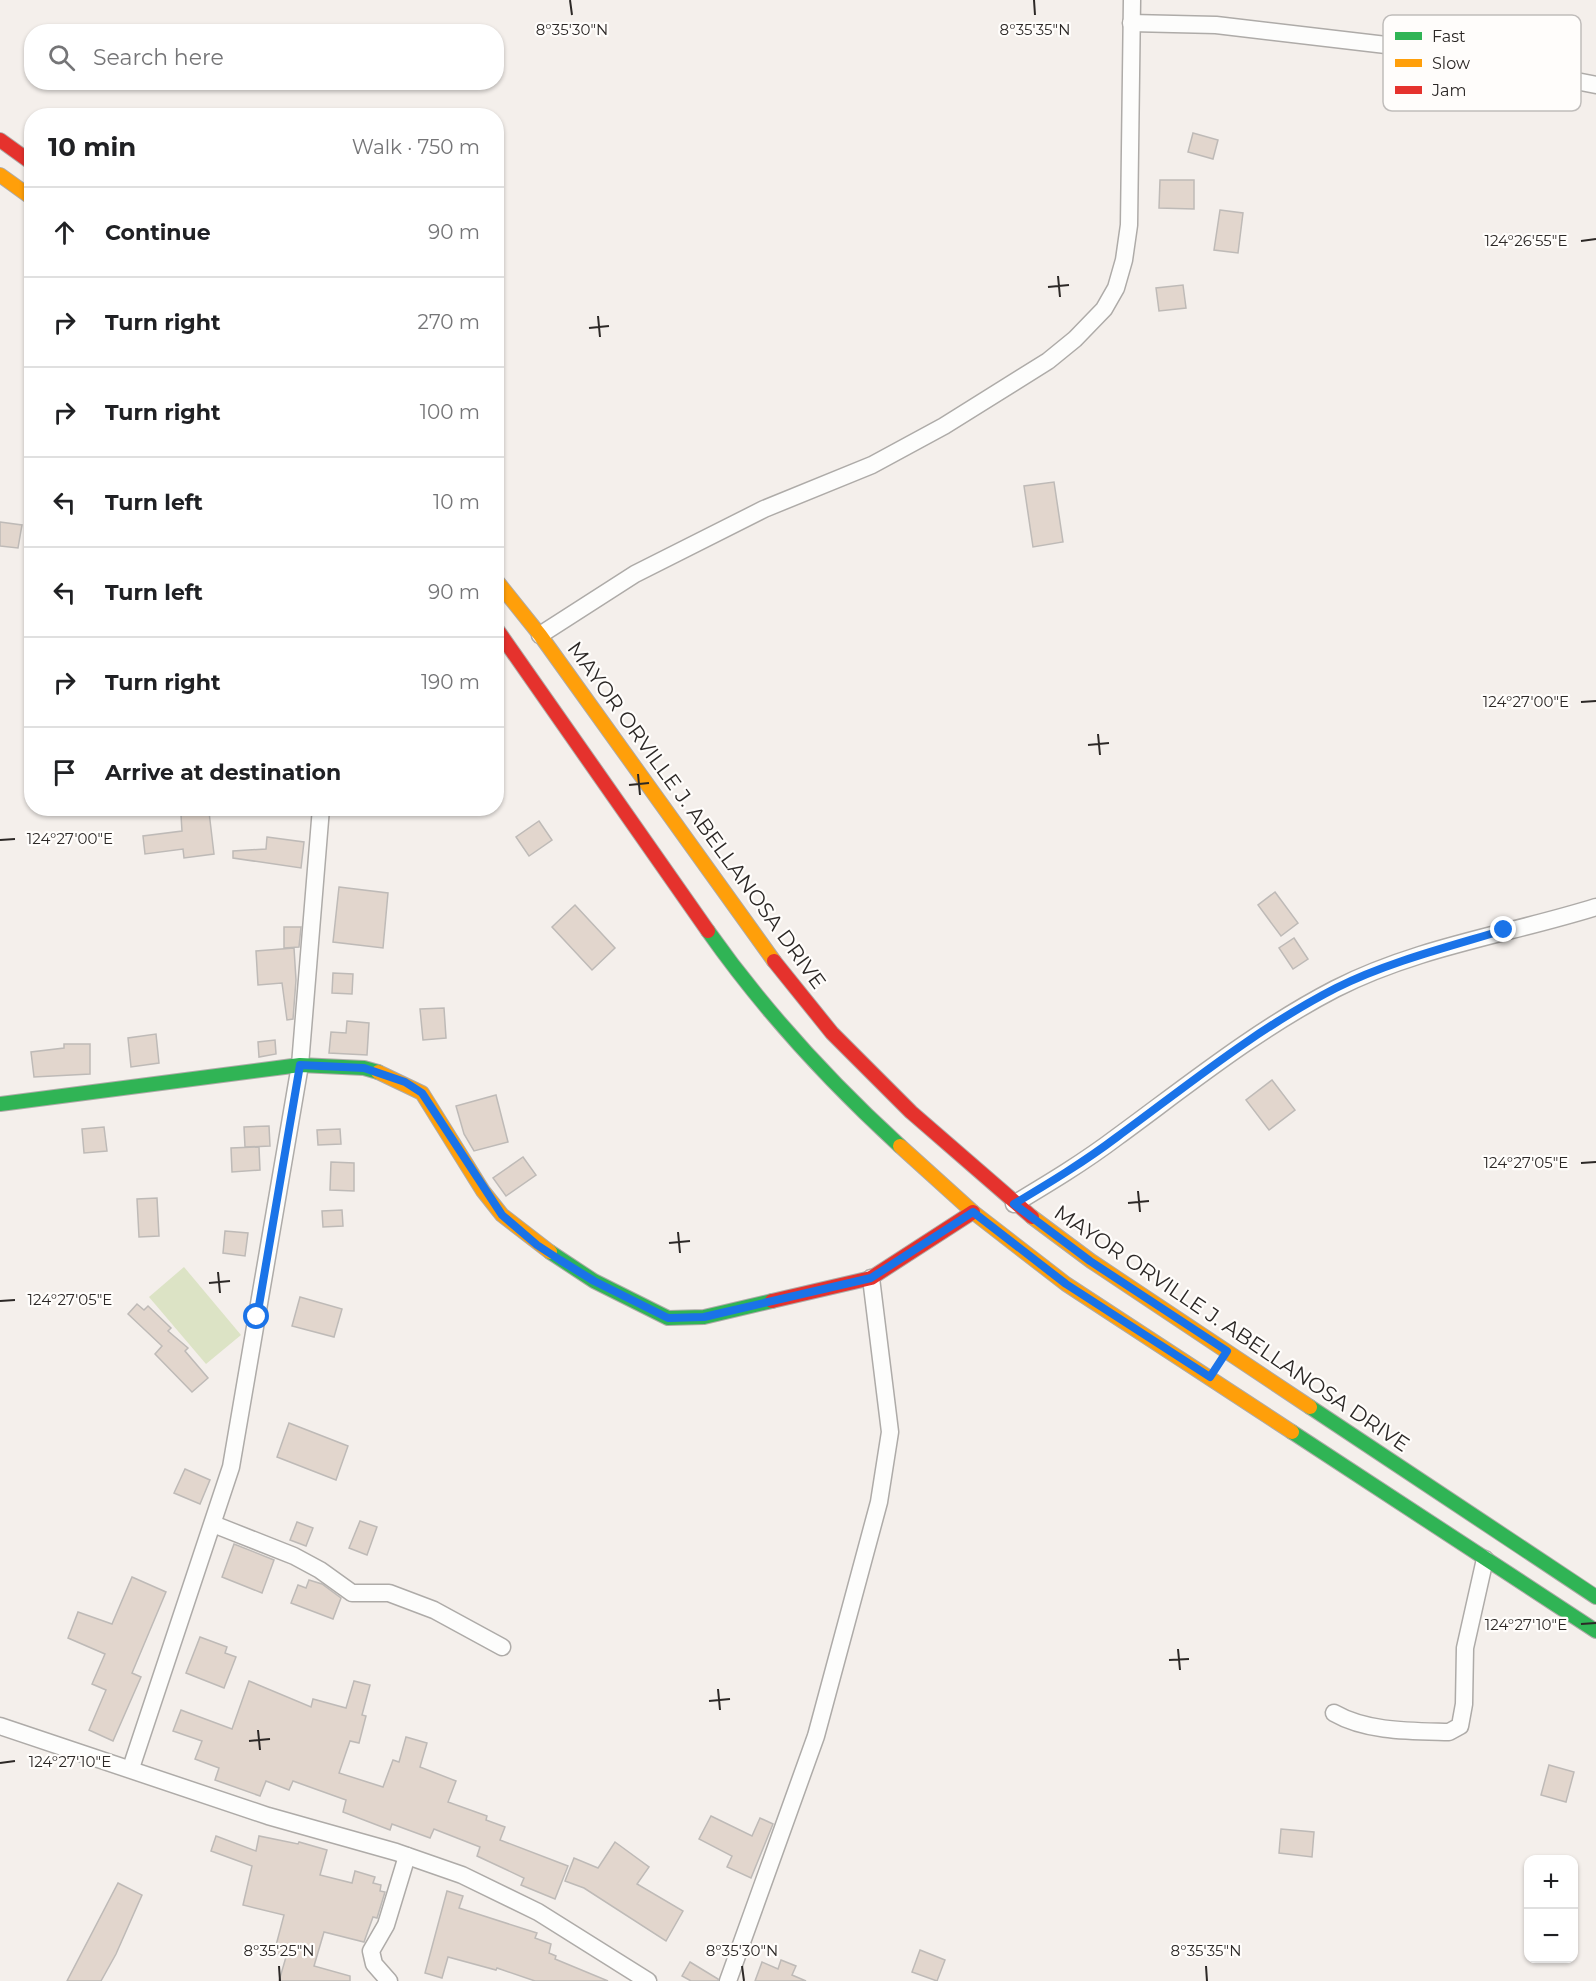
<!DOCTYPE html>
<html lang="en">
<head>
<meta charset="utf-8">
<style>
	body { margin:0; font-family:Montserrat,sans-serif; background:#f2f2f2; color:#202124 }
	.controls { position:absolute; right:18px; bottom:18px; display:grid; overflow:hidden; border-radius:12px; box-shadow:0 2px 4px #0004 }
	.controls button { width:54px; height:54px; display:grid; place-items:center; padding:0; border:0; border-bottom:2px solid #e0e0e0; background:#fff; color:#202124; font:30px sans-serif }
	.stop { position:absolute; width:18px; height:18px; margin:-14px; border:4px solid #1a73e8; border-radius:50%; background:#fff }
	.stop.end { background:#1a73e8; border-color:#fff; box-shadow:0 2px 6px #0008 }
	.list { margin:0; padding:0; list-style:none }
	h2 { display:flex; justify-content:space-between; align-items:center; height:78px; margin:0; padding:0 24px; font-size:26px }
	h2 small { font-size:20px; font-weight:400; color:#757577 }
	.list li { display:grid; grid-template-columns:39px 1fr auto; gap:18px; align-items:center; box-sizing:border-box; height:90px; padding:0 24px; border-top:2px solid #e0e0e0 }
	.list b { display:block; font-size:22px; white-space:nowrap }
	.list em { font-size:20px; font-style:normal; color:#757577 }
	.icon { flex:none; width:33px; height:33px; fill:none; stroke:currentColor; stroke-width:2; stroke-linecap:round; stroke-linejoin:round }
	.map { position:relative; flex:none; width:1596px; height:1981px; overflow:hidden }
	.search { position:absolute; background:#fff; box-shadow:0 2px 4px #0004; left:24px; top:24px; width:480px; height:66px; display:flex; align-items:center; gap:15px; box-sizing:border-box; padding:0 21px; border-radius:24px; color:#757577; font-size:22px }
	.panel { position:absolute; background:#fff; box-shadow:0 2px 4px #0004; left:24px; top:108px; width:480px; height:708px; border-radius:24px }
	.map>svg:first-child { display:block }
</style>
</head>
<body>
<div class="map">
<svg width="1596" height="1981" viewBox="0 0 1596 1981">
	<rect width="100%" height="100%" fill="#f4efeb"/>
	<path fill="#dce3c5" d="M 184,1267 L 241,1335 L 206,1364 L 149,1297 Z"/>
	<g fill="#e2d6cd" stroke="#bebab7" stroke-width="1.5">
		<path d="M 1193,133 L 1218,140 L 1213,159 L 1188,152 Z"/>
		<path d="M 1160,180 L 1194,180 L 1194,209 L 1159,208 Z"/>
		<path d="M 1220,210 L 1243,213 L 1238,253 L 1214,250 Z"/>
		<path d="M 1183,285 L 1186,308 L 1159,311 L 1156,288 Z"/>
		<path d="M 1054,482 L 1063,542 L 1033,547 L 1024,486 Z"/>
		<path d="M 0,522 L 22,525 L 18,548 L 0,546 Z"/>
		<path d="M 209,812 L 214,854 L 184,858 L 183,849 L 145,854 L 143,836 L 182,831 L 181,815 Z"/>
		<path d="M 539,821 L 552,840 L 529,856 L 516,837 Z"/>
		<path d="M 267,837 L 304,842 L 301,868 L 233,858 L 233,851 L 266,849 Z"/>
		<path d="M 339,887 L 388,893 L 383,948 L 333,942 Z"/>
		<path d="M 1275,892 L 1298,923 L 1281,936 L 1258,905 Z"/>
		<path d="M 575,905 L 615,948 L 592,970 L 552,927 Z"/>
		<path d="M 284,927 L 301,927 L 299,947 L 284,948 Z"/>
		<path d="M 1294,938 L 1308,959 L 1293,969 L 1279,948 Z"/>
		<path d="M 294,948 L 296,980 L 293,1019 L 287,1020 L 282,983 L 258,985 L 256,951 Z"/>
		<path d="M 333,973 L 353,974 L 352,994 L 332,993 Z"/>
		<path d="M 444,1008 L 446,1038 L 423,1040 L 420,1009 Z"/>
		<path d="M 347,1021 L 369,1023 L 367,1055 L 329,1053 L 331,1032 L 346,1033 Z"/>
		<path d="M 156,1034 L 159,1063 L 131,1067 L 128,1038 Z"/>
		<path d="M 275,1040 L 276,1054 L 259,1057 L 258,1042 Z"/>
		<path d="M 64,1044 L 90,1044 L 90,1074 L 34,1077 L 31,1052 L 64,1048 Z"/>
		<path d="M 1272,1080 L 1295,1110 L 1269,1130 L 1246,1100 Z"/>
		<path d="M 496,1095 L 508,1142 L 474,1151 L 464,1134 L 456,1106 Z"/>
		<path d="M 269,1126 L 270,1146 L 245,1147 L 244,1127 Z"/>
		<path d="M 104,1127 L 107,1151 L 84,1153 L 82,1129 Z"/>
		<path d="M 340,1129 L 341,1144 L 318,1145 L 317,1130 Z"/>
		<path d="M 259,1147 L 260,1170 L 232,1172 L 231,1148 Z"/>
		<path d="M 523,1157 L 536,1175 L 506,1196 L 493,1178 Z"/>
		<path d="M 331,1162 L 354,1163 L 354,1191 L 330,1190 Z"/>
		<path d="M 157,1198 L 159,1236 L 139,1237 L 137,1199 Z"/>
		<path d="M 342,1210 L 343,1226 L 323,1227 L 322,1211 Z"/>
		<path d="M 225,1231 L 248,1233 L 245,1256 L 223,1253 Z"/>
		<path d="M 300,1297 L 342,1309 L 334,1337 L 292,1326 Z"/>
		<path d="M 137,1304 L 144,1310 L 148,1306 L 171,1328 L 168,1331 L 188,1348 L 185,1351 L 208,1378 L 192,1392 L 155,1354 L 162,1346 L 128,1314 Z"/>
		<path d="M 289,1423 L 348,1446 L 336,1480 L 277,1457 Z"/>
		<path d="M 185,1469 L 210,1480 L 200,1504 L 174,1493 Z"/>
		<path d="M 360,1521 L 377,1527 L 367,1555 L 349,1548 Z"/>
		<path d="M 297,1522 L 313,1528 L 306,1546 L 290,1540 Z"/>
		<path d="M 234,1544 L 274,1560 L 262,1593 L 222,1577 Z"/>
		<path d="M 132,1577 L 166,1592 L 132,1673 L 141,1677 L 113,1741 L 89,1730 L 106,1690 L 92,1684 L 105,1654 L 68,1638 L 78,1612 L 112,1624 Z"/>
		<path d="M 309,1580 L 322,1584 L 341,1598 L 333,1619 L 291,1603 L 298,1585 L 306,1588 Z"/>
		<path d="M 200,1637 L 227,1647 L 225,1653 L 236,1657 L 224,1688 L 186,1673 Z"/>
		<path d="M 249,1681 L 311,1707 L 313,1699 L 346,1708 L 354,1681 L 370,1685 L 362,1715 L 366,1716 L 359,1743 L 350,1741 L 339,1773 L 383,1787 L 393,1760 L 399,1762 L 406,1737 L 427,1743 L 420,1767 L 456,1781 L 448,1802 L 487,1816 L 486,1820 L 505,1827 L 500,1840 L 568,1866 L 555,1899 L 521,1885 L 524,1878 L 477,1856 L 480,1847 L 434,1829 L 430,1838 L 392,1824 L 390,1830 L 343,1812 L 346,1800 L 293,1781 L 289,1790 L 266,1781 L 260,1796 L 215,1780 L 219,1768 L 195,1759 L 202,1741 L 173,1731 L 181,1710 L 232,1729 Z"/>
		<path d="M 1549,1765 L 1574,1772 L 1566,1802 L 1541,1795 Z"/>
		<path d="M 711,1816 L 752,1836 L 760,1818 L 773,1824 L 751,1878 L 727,1867 L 732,1856 L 699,1839 Z"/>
		<path d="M 1281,1829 L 1314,1832 L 1312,1857 L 1279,1853 Z"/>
		<path d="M 216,1836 L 256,1851 L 259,1836 L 298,1844 L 299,1842 L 327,1850 L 320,1875 L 352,1883 L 355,1871 L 375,1877 L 373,1883 L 381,1885 L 380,1891 L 385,1892 L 377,1918 L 373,1917 L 364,1942 L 324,1932 L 314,1966 L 350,1976 L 350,1981 L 279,1981 L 286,1957 L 274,1953 L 284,1915 L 243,1905 L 252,1866 L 211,1851 Z"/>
		<path d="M 615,1842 L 649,1867 L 637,1884 L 683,1911 L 666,1941 L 584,1888 L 565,1881 L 574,1858 L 598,1868 Z"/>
		<path d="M 118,1883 L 142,1895 L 116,1954 L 101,1981 L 67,1981 Z"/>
		<path d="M 447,1891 L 463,1896 L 459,1908 L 537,1933 L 535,1938 L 551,1944 L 549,1953 L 556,1956 L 555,1959 L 608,1981 L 535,1981 L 497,1968 L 496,1970 L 448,1957 L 442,1978 L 425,1973 Z"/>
		<path d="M 920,1950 L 945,1960 L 937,1981 L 912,1972 Z"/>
		<path d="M 781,1960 L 796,1966 L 792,1975 L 806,1981 L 755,1981 L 762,1962 L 778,1969 Z"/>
		<path d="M 690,1962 L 718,1979 L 718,1981 L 691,1981 L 682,1976 Z"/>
	</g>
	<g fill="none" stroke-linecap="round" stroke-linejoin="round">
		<g stroke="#aeaba8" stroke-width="19">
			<g id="street">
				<path d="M 1131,23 L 1216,25 L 1403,47 L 1596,85"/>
				<path d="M 540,635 L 635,574 L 764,509 L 872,465 L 944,426 L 1048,361 L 1075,339 L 1104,309 L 1116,288 L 1124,260 L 1129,225 L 1132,0"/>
				<path d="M 1014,1204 C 1049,1183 1084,1162 1117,1137 C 1188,1085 1256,1030 1335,989 C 1417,947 1510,934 1596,907"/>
				<path d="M 213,1524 L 294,1556 L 320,1570 L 352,1593 L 389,1593 L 434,1610 L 502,1647"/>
				<path d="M 1334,1713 C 1367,1732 1411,1731 1449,1732 L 1460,1726 L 1464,1704 L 1465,1648 L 1485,1559"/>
				<path d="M 0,1726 L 268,1816 L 396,1852 L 462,1875 L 538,1912 L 648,1981"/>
				<path d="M 131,1768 L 231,1467 L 300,1065 L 321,808"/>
				<path d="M 389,1981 L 374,1964 L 371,1951 L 386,1925 L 407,1856"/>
				<path d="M 728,1981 L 816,1736 L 879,1502 L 890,1432 L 871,1278"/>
			</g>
		</g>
		<g stroke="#aeaba8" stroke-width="16">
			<g id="fast">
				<path d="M 708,931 C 763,1009 829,1081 900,1146"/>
				<path d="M 0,1104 L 300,1065 L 364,1068 L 378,1072"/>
				<path d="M 550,1252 L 594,1281 L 668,1318 L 704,1317 L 772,1301"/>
				<path d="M 1310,1407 L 1596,1597"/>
				<path d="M 1292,1432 L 1596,1631"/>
			</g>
		</g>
		<g stroke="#aeaba8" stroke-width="16">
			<g id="slow">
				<path d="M 0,175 L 32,198"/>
				<path d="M 496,580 L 540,635 L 774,961"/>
				<path d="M 378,1072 L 422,1093 L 483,1191 L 502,1215 L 550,1252"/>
				<path d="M 900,1146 L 973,1212 L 1066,1284 L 1292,1432"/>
				<path d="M 1032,1217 L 1091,1261 L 1310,1407"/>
			</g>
		</g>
		<g stroke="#aeaba8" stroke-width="16">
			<g id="jam">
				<path d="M 0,140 L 32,163"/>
				<path d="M 496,628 L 708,931"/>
				<path d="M 774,961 L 832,1033 L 911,1112 L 1032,1217"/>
				<path d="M 772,1301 L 871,1278 L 973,1212"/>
			</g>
		</g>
		<use href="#street" stroke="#fdfdfc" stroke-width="16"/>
		<use href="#fast" stroke="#30b455" stroke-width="14"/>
		<use href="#slow" stroke="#ff9f0a" stroke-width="14"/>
		<use href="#jam" stroke="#e5322d" stroke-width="14"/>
	</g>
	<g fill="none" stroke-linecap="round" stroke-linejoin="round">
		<path stroke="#1a73e8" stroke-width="8" d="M 257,1317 L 300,1065 L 364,1068 L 405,1082 L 422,1093 L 502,1215 L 537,1245 L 560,1260 L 594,1281 L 668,1318 L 704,1317 L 871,1278 L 973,1212 L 1066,1284 L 1210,1377 L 1227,1351 L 1090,1261 L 1014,1204 C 1049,1183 1084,1162 1117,1137 C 1188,1085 1256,1029 1336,988 C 1388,962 1448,947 1504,930"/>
	</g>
	<path fill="none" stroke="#2c2826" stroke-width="2" d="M 570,0 L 572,15M 1034,0 L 1035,15M 1581,241 L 1596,239M 1058,276 L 1060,297M 1048,287 L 1069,285M 598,316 L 600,337M 589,328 L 609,326M 1581,702 L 1596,701M 1098,734 L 1100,755M 1088,745 L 1109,743M 638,774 L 640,795M 629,785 L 649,783M 0,840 L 15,839M 1581,1163 L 1596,1162M 1138,1191 L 1140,1212M 1128,1203 L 1149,1201M 678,1232 L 680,1253M 669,1243 L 690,1241M 218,1272 L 220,1293M 209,1283 L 230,1281M 0,1301 L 15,1300M 1581,1624 L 1596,1623M 1178,1649 L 1180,1670M 1169,1660 L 1189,1659M 718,1689 L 720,1710M 709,1701 L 730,1699M 258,1730 L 260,1750M 249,1741 L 270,1739M 0,1763 L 15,1761M 279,1966 L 280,1981M 742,1966 L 744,1981M 1206,1966 L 1207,1981"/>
	<g text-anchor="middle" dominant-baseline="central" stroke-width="4.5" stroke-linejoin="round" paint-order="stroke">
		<g font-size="21" fill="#2c2826" stroke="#fffdfb">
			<text transform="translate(697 815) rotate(54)">MAYOR ORVILLE J. ABELLANOSA DRIVE</text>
			<text transform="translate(1232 1328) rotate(34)">MAYOR ORVILLE J. ABELLANOSA DRIVE</text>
		</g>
	</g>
	<rect x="1383" y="15" width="198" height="96" rx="9" fill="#fffdfb" stroke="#c0bdbb" stroke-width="1.5"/>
	<rect x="1395" y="32" width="27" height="8" fill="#30b455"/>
	<rect x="1395" y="59" width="27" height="8" fill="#ff9f0a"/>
	<rect x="1395" y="86" width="27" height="8" fill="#e5322d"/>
	<g font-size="16" fill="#2c2826">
		<text x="1432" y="42">Fast</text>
		<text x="1432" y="69">Slow</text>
		<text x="1432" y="96">Jam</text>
	</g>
	<g font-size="15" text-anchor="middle" fill="#2c2826" stroke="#fffdfb" stroke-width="4.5" stroke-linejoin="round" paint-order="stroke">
		<text x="572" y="35">8°35'30"N</text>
		<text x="1035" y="35">8°35'35"N</text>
		<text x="1526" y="246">124°26'55"E</text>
		<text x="1526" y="707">124°27'00"E</text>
		<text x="70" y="844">124°27'00"E</text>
		<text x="1526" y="1168">124°27'05"E</text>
		<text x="70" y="1305">124°27'05"E</text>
		<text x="1526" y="1630">124°27'10"E</text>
		<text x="70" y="1767">124°27'10"E</text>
		<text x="279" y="1956">8°35'25"N</text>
		<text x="742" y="1956">8°35'30"N</text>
		<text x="1206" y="1956">8°35'35"N</text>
	</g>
</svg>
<div class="controls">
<button>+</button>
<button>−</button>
</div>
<div class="stop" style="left:257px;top:1317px"></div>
<div class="stop end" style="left:1504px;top:930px"></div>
<div class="search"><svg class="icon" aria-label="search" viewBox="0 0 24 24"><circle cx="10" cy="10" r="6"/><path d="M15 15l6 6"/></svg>Search here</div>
<section class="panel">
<h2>10 min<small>Walk · 750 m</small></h2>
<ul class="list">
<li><svg class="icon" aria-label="ahead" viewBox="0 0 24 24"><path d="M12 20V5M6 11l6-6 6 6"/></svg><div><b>Continue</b></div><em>90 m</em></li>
<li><svg class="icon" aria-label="right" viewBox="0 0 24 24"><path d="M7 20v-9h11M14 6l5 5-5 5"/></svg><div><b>Turn right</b></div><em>270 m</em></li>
<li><svg class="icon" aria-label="right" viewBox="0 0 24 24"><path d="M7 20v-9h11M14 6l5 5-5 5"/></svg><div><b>Turn right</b></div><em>100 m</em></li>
<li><svg class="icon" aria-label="left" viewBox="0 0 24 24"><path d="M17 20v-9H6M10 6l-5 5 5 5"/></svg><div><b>Turn left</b></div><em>10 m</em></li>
<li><svg class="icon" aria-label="left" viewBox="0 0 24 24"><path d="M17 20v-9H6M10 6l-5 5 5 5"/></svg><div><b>Turn left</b></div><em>90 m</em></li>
<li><svg class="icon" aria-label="right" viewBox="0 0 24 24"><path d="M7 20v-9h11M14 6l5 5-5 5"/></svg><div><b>Turn right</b></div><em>190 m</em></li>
<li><svg class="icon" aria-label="arrive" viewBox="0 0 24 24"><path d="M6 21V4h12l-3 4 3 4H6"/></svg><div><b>Arrive at destination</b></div></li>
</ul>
</section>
</div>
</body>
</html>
